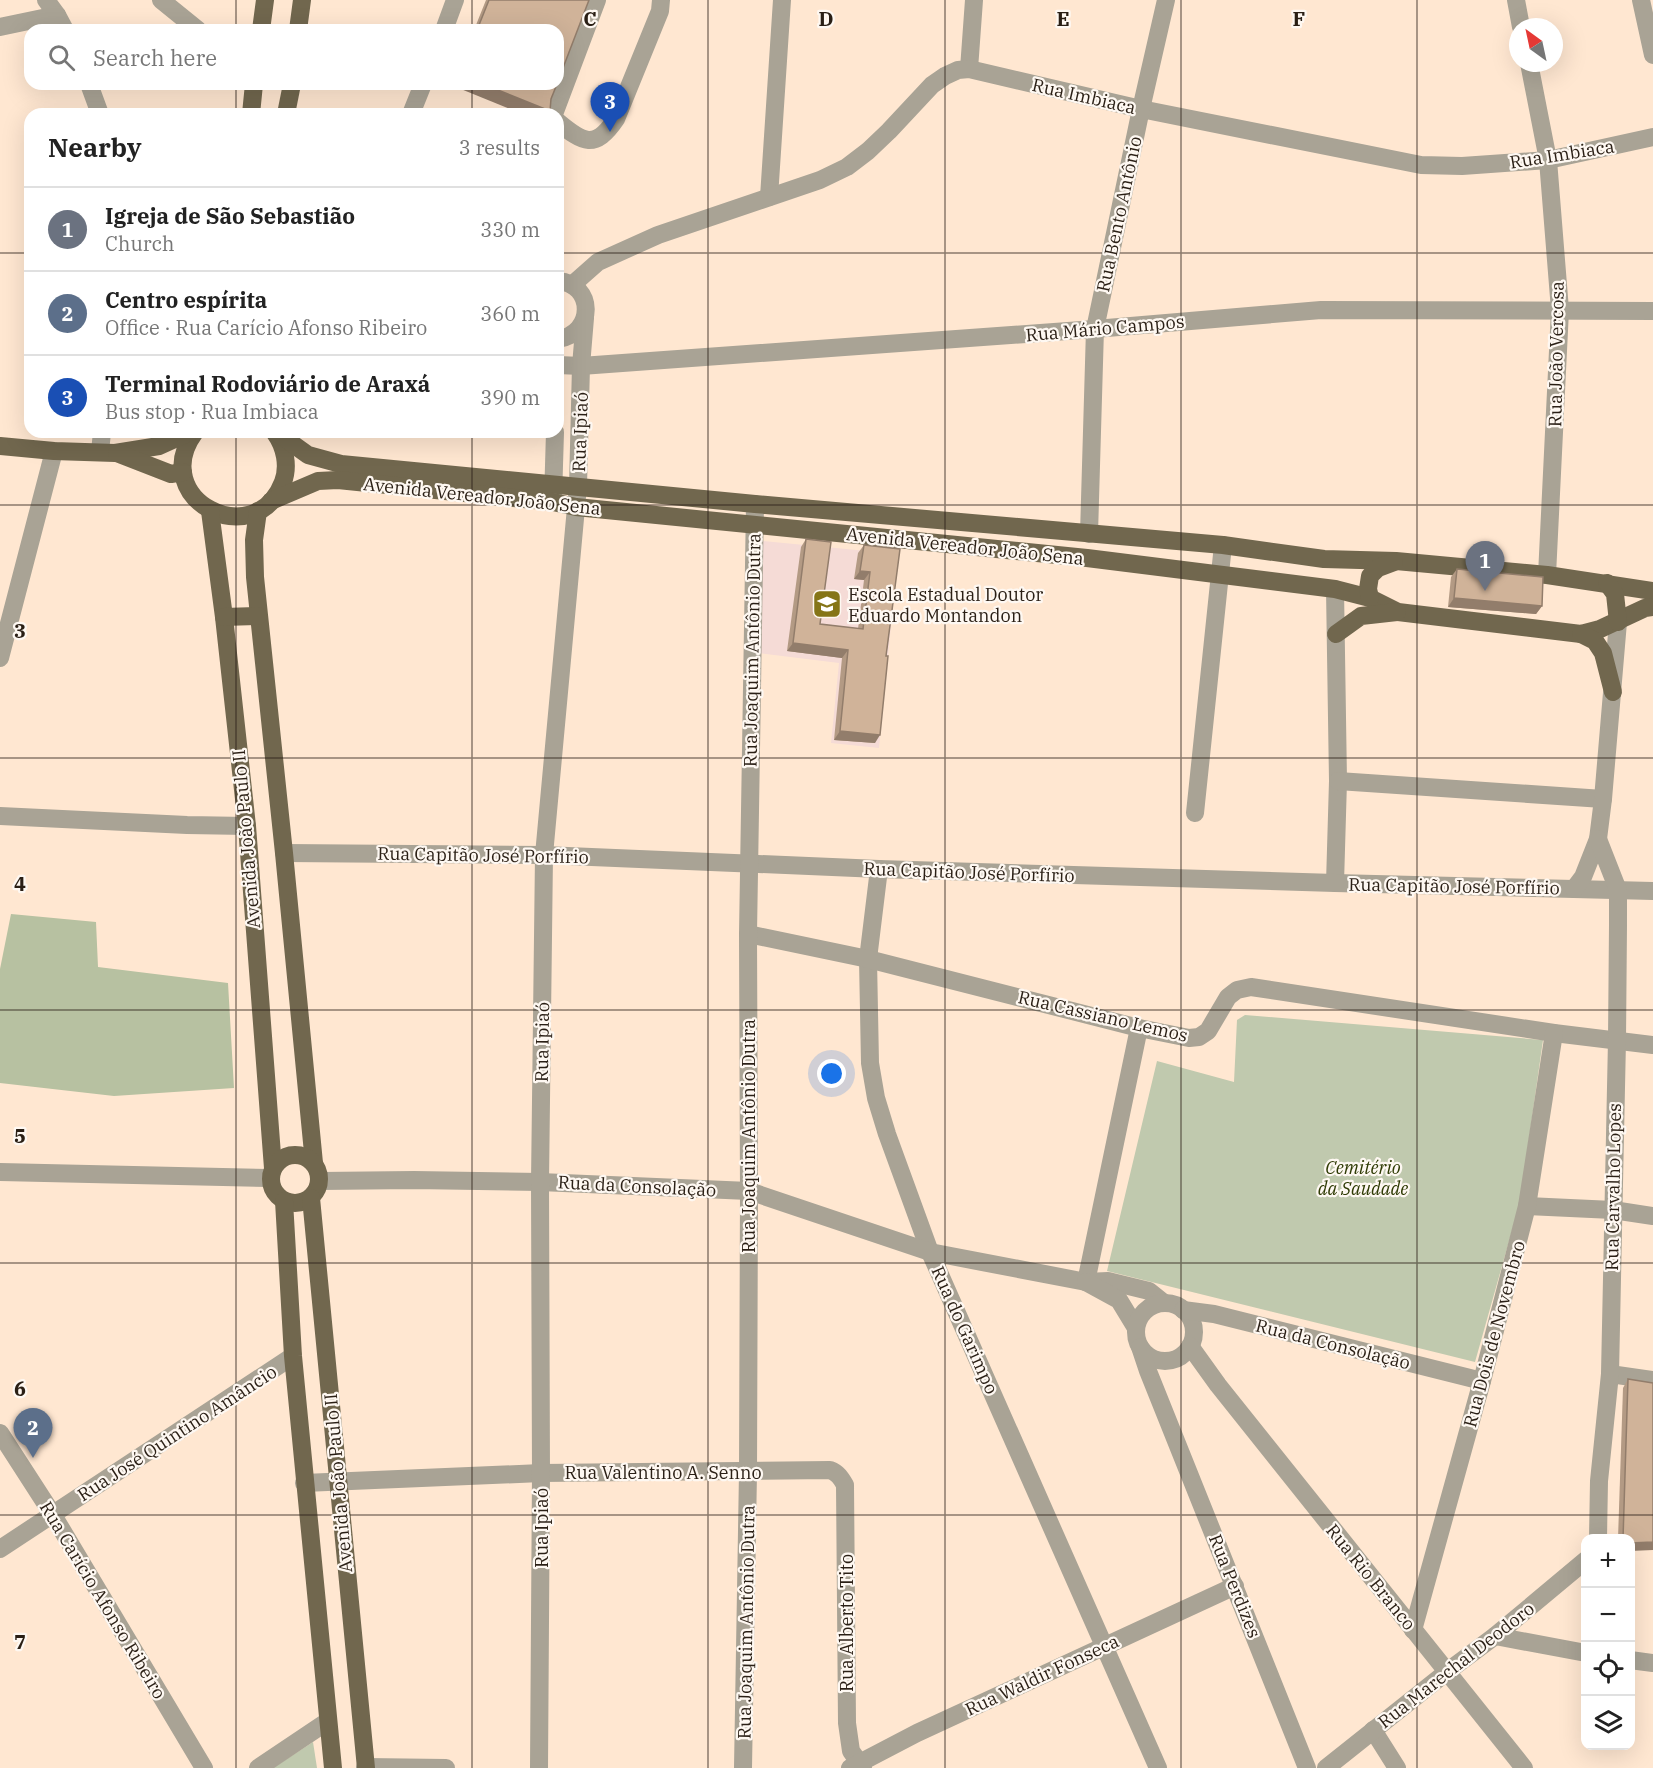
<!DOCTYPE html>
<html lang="en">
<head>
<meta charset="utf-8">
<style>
	body { margin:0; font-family:"IBM Plex Serif",serif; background:#f2f2f2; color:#222 }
	.controls { position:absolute; right:18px; bottom:18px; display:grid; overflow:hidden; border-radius:12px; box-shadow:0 6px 24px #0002 }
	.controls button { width:54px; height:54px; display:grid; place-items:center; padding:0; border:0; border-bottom:2px solid #e0e0e0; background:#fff; color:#222; font:30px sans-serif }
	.compass { position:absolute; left:1509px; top:18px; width:54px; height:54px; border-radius:50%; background:#fff; box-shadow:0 6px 24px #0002; rotate:327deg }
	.you { position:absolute; left:832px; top:1074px; width:21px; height:21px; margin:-15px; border:4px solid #fff; border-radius:50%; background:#1a73e8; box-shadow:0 0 0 9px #1a73e833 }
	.badge { display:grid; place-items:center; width:39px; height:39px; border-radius:50%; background:#857517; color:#fff; font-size:20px; font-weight:700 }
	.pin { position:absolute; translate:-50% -50px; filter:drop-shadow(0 2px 3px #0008) }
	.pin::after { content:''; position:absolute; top:32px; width:21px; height:18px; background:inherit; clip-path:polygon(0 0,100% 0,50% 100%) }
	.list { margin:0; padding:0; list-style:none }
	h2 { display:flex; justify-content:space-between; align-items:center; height:78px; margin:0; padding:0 24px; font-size:26px }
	h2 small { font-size:20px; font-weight:400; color:#767676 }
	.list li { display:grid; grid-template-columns:39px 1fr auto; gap:18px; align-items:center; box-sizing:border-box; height:84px; padding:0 24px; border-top:2px solid #e0e0e0 }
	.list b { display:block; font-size:22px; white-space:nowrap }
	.list p { margin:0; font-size:20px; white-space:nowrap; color:#767676 }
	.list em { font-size:20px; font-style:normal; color:#767676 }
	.icon { flex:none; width:33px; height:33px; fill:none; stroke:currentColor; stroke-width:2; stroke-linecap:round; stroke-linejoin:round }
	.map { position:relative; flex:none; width:1653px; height:1768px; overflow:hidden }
	.search { position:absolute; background:#fff; box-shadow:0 6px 24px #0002; left:24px; top:24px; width:540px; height:66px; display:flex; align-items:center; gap:15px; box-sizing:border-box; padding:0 21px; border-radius:18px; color:#767676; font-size:22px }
	.panel { position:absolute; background:#fff; box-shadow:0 6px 24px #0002; left:24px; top:108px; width:540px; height:330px; border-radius:18px }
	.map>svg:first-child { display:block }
</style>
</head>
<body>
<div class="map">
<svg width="1653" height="1768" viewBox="0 0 1653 1768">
	<rect width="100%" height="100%" fill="#ffe7d1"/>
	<path fill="#f5dbd6" d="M 763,541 L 898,554 L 879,748 L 831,743 L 839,663 L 759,653 Z"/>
	<g fill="#c0c9ae">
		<path d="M 1245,1015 L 1543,1040 L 1520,1202 L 1475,1362 L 1107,1271 L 1157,1061 L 1234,1082 L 1237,1020 Z"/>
		<path d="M 313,1742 L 317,1768 L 273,1768 Z"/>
	</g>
	<path fill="#b7c1a1" d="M 11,914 L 96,922 L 98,967 L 228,983 L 234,1088 L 114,1096 L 0,1083 L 0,969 Z"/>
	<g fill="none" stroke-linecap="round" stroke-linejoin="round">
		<g stroke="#a9a395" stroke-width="18">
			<path d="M 46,0 L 57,15 L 65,30"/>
			<path d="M 161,0 L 198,30"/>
			<path d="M 1516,0 L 1521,27"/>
			<path d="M 1641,0 L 1653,55"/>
			<path d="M 0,27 L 57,15"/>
			<path d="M 444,30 L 455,0"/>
			<path d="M 1529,63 L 1548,160 L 1560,310 L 1547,575"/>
			<path d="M 969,69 L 974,0"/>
			<path d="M 89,84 L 100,114"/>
			<path d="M 411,114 L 423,84"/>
			<path d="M 554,114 L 597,0"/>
			<path d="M 558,122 C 583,143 595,150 616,119 L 660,11 L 661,0"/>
			<path d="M 769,197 L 782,0"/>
			<path d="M 558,281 C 595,284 595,334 558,339"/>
			<path d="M 572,285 L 598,262 L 658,235 L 820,180 L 847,167 L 868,151 L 889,131 L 932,85 L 945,76 L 958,70 L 969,69 L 1141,109 L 1421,165 L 1462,166 L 1548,160 L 1653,137"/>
			<path d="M 558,365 L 581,366 L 1095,329 L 1321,310 L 1653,311"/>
			<path d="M 100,452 L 102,432"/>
			<path d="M 553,499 L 555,432"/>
			<path d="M 1089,534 L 1095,329 L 1141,109 L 1166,0"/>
			<path d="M 1335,589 L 1338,781 L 1335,883"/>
			<path d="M 0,658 L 54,451"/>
			<path d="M 1338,781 L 1603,799"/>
			<path d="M 1195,813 L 1223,545"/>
			<path d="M 0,816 L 187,825 L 247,826"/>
			<path d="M 284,853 L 544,855 L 879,869 L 1335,883 L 1653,891"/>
			<path d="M 879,869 L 868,959 L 870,1063 L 876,1098 L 887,1134 L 930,1252 L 1158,1768"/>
			<path d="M 1574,889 L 1583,877 L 1598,839 L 1603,799 L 1618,622"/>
			<path d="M 748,934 L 868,959 L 1139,1028 L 1189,1038 L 1199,1037 L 1208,1031 L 1228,997 L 1237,990 L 1251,987 L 1554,1033 L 1653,1045"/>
			<path d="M 0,1172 L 270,1178"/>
			<path d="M 320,1181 L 414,1180 L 540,1182 L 749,1191 L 930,1252 L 1086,1282 L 1108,1281 L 1149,1291 L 1164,1303"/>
			<path d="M 1527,1206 L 1613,1210 L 1653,1216"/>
			<path d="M 1086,1282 L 1139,1028"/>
			<path d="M 1086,1282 L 1119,1300 L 1136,1328"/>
			<circle cx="1165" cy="1332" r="29"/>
			<path d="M 1183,1310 L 1214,1314 L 1482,1381"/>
			<path d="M 1190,1346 L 1218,1385 L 1524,1768"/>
			<path d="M 1140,1347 L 1148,1371 L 1307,1768"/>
			<path d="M 1610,1374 L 1653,1380"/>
			<path d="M 0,1433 L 53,1515 L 204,1768"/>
			<path d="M 304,1483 L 541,1473 L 830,1470 C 838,1473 841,1478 845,1485 L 847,1723 L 851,1751 L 863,1768"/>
			<path d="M 1598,1538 L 1599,1481 L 1610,1374 L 1617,1040 L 1618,925 L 1618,890 L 1598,839"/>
			<path d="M 0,1549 L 293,1356"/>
			<path d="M 1413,1630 L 1482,1381 L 1527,1206 L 1554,1033"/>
			<path d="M 1495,1636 L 1586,1653"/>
			<path d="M 1630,1660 L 1653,1663"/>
			<path d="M 1373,1730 L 1397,1768"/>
			<path d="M 365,1767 L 446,1768"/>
			<path d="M 258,1768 L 328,1721"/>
			<path d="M 539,1768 L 541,1473 L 540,1182 L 544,855 L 578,486 L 581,366 L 585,318"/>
			<path d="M 743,1768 L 748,1472 L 749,1191 L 748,934 L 755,504"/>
			<path d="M 850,1768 L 917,1733 L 1235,1586"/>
			<path d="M 1326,1768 L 1448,1671 L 1495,1636 L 1586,1560"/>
		</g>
		<g stroke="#71674e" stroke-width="18">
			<path d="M 261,30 L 265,0"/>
			<path d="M 298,30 L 302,0"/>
			<path d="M 251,114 L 254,84"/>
			<path d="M 286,114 L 292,84"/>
			<path d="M 195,432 C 146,499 255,555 283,482 C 289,466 285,447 275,433"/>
			<path d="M 276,432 L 308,455 L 341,464 L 755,504 L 1223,545 L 1324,559 L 1396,561 L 1547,575 L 1653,591"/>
			<path d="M 0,446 L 54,451 L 115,453 L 159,446 L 190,432"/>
			<path d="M 117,453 L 171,474 L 183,472"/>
			<path d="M 271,501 L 318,481 L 338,480 L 553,502 L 576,507 L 1087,558 L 1335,589 L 1370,598 L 1398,612 L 1581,634 L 1600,629 L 1645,608 L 1653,607"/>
			<path d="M 210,511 L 224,617 L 247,826 L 273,1168"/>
			<path d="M 258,511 L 254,540 L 255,577 L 284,853 L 314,1163"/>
			<path d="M 1607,583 L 1615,594 L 1618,622"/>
			<path d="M 1370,598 L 1368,589 L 1370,576 L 1378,568 L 1394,562"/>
			<path d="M 224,617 L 258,616"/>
			<path d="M 1336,634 L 1361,616 L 1397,612"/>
			<path d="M 1581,634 L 1595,641 L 1603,653 L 1613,692"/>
			<circle cx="295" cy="1179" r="24"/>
			<path d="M 311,1198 L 366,1768"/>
			<path d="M 284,1201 L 293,1356 L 333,1768"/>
		</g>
	</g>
	<g fill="#b39a84">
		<path d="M 486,0 L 589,0 L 558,30 L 474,30 Z"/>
		<path d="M 806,539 L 820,624 L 858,629 L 864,580 L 854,579 L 858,553 L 864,545 L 900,549 L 875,743 L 834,740 L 842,658 L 787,651 L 801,547 Z"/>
		<path d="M 1457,569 L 1542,606 L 1536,614 L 1448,607 L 1451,577 Z"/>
		<path d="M 1628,1379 L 1630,1539 L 1618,1539 L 1623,1388 Z"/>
	</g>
	<g fill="#927d6b">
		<path d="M 452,84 L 483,84 L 550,111 L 548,114 L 522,114 L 451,85 Z"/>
		<path d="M 860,571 L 870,572 L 864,580 L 854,579 Z"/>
		<path d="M 1454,598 L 1542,606 L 1536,614 L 1448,607 Z"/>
		<path d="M 793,643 L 848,650 L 842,658 L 787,651 Z"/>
		<path d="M 840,731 L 880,735 L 875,743 L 834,740 Z"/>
		<path d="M 1653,1542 L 1653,1550 L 1630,1551 L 1630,1543 Z"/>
	</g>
	<g fill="#d0b399" stroke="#927d6b" stroke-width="1.5">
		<path d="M 489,0 L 589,0 L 558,81 L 558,30 L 477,30 Z"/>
		<path d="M 483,84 L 557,84 L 551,99 L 550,111 Z"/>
		<path d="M 806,539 L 831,542 L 820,624 L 863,629 L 870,572 L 860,571 L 864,545 L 900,549 L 886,656 L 888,656 L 880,735 L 840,731 L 848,650 L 793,643 Z"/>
		<path d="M 1457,569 L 1543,577 L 1542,606 L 1454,598 Z"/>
		<path d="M 1628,1379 L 1653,1383 L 1653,1542 L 1630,1543 L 1630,1539 L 1623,1539 Z"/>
	</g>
	<path fill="none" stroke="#2a1f15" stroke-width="1.5" stroke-opacity="0.55" d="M 236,0 L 236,30M 472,0 L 472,30M 708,0 L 708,1768M 945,0 L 945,1768M 1181,0 L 1181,1768M 1417,0 L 1417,1768M 236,84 L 236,114M 472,84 L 472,114M 0,253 L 30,253M 558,253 L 1653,253M 236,432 L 236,1768M 472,432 L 472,1768M 0,505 L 1653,505M 0,758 L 1653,758M 0,1010 L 1653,1010M 0,1263 L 1653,1263M 0,1515 L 1653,1515"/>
	<defs>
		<g id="school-square" transform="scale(1.5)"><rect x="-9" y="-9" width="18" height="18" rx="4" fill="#857517" stroke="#fef8f2"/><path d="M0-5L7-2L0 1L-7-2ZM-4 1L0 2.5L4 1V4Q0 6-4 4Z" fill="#fff"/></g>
	</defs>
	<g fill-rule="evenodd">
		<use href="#school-square" x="827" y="604"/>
	</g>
	<g text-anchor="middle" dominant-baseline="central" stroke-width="4.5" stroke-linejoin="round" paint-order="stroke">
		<g font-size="18" fill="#2a1f15" stroke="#fef8f2">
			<text transform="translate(1084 96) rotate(13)">Rua Imbiaca</text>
			<text transform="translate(1562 154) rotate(-9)">Rua Imbiaca</text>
			<text transform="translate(1119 214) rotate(-78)">Rua Bento Antônio</text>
			<text transform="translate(1105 328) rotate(-5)">Rua Mário Campos</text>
			<text transform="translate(1556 354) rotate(-89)">Rua João Vercosa</text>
			<text transform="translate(580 432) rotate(-88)">Rua Ipiaó</text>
			<text transform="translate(482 496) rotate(6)">Avenida Vereador João Sena</text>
			<text transform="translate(965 546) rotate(6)">Avenida Vereador João Sena</text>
			<text transform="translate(752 650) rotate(-89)">Rua Joaquim Antônio Dutra</text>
			<text transform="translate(246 839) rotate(-95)">Avenida João Paulo II</text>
			<text transform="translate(483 855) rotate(1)">Rua Capitão José Porfírio</text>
			<text transform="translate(969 872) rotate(2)">Rua Capitão José Porfírio</text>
			<text transform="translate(1454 886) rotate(1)">Rua Capitão José Porfírio</text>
			<text transform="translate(1103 1016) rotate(13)">Rua Cassiano Lemos</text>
			<text transform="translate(542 1042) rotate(-89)">Rua Ipiaó</text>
			<text transform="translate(748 1136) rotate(-90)">Rua Joaquim Antônio Dutra</text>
			<text transform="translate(637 1186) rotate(3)">Rua da Consolação</text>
			<text transform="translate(1613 1187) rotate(-89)">Rua Carvalho Lopes</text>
			<text transform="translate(965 1330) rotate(66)">Rua do Garimpo</text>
			<text transform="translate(1494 1334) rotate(-75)">Rua Dois de Novembro</text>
			<text transform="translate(1333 1344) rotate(14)">Rua da Consolação</text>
			<text transform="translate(177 1433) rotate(-33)">Rua José Quintino Amâncio</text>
			<text x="663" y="1472">Rua Valentino A. Senno</text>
			<text transform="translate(338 1483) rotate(-95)">Avenida João Paulo II</text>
			<text transform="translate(541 1528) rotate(-90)">Rua Ipiaó</text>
			<text transform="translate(1371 1577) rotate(51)">Rua Rio Branco</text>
			<text transform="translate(1235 1586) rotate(68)">Rua Perdizes</text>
			<text transform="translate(103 1600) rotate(59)">Rua Carício Afonso Ribeiro</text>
			<text transform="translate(746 1622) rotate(-89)">Rua Joaquim Antônio Dutra</text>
			<text transform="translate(846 1623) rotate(-90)">Rua Alberto Tito</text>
			<text transform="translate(1456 1665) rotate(-38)">Rua Marechal Deodoro</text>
			<text transform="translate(1042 1675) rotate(-25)">Rua Waldir Fonseca</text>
		</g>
		<g font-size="18" fill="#2a1f15" stroke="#fef8f2" text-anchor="start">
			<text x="848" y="594">Escola Estadual Doutor<tspan x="848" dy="21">Eduardo Montandon</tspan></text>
		</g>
		<g font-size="18" font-style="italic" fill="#2e3a03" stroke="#fef8f2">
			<text x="1363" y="1167">Cemitério<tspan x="1363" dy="21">da Saudade</tspan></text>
		</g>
	</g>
	<g font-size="20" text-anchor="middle" font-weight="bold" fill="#2a1f15" stroke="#fef8f2" stroke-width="4.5" stroke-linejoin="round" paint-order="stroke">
		<text x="590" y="26">C</text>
		<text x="826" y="26">D</text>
		<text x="1063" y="26">E</text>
		<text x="1299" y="26">F</text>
		<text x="20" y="638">3</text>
		<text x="20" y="891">4</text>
		<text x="20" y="1143">5</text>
		<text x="20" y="1396">6</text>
		<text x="20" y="1649">7</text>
	</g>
</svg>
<div class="controls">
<button>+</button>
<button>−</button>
<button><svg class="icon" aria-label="locate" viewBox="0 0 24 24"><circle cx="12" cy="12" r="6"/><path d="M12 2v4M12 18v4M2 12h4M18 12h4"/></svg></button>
<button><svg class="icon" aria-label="layers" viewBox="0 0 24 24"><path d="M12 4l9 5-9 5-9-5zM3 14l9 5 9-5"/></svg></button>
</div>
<svg class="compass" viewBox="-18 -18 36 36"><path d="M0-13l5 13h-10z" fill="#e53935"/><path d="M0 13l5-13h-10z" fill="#767676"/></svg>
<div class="you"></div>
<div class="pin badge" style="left:1485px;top:591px;background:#6b7280">1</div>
<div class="pin badge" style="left:33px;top:1458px;background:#5c6f8a">2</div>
<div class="pin badge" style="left:610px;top:132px;background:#1a4fb4">3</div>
<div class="search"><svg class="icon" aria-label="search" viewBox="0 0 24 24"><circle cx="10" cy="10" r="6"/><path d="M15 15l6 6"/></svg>Search here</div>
<section class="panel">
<h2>Nearby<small>3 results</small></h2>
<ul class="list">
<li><span class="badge" style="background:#6b7280">1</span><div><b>Igreja de São Sebastião</b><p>Church</p></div><em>330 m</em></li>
<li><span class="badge" style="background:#5c6f8a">2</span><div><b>Centro espírita</b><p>Office · Rua Carício Afonso Ribeiro</p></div><em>360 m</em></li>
<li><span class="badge" style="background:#1a4fb4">3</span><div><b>Terminal Rodoviário de Araxá</b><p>Bus stop · Rua Imbiaca</p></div><em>390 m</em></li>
</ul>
</section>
</div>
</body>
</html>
